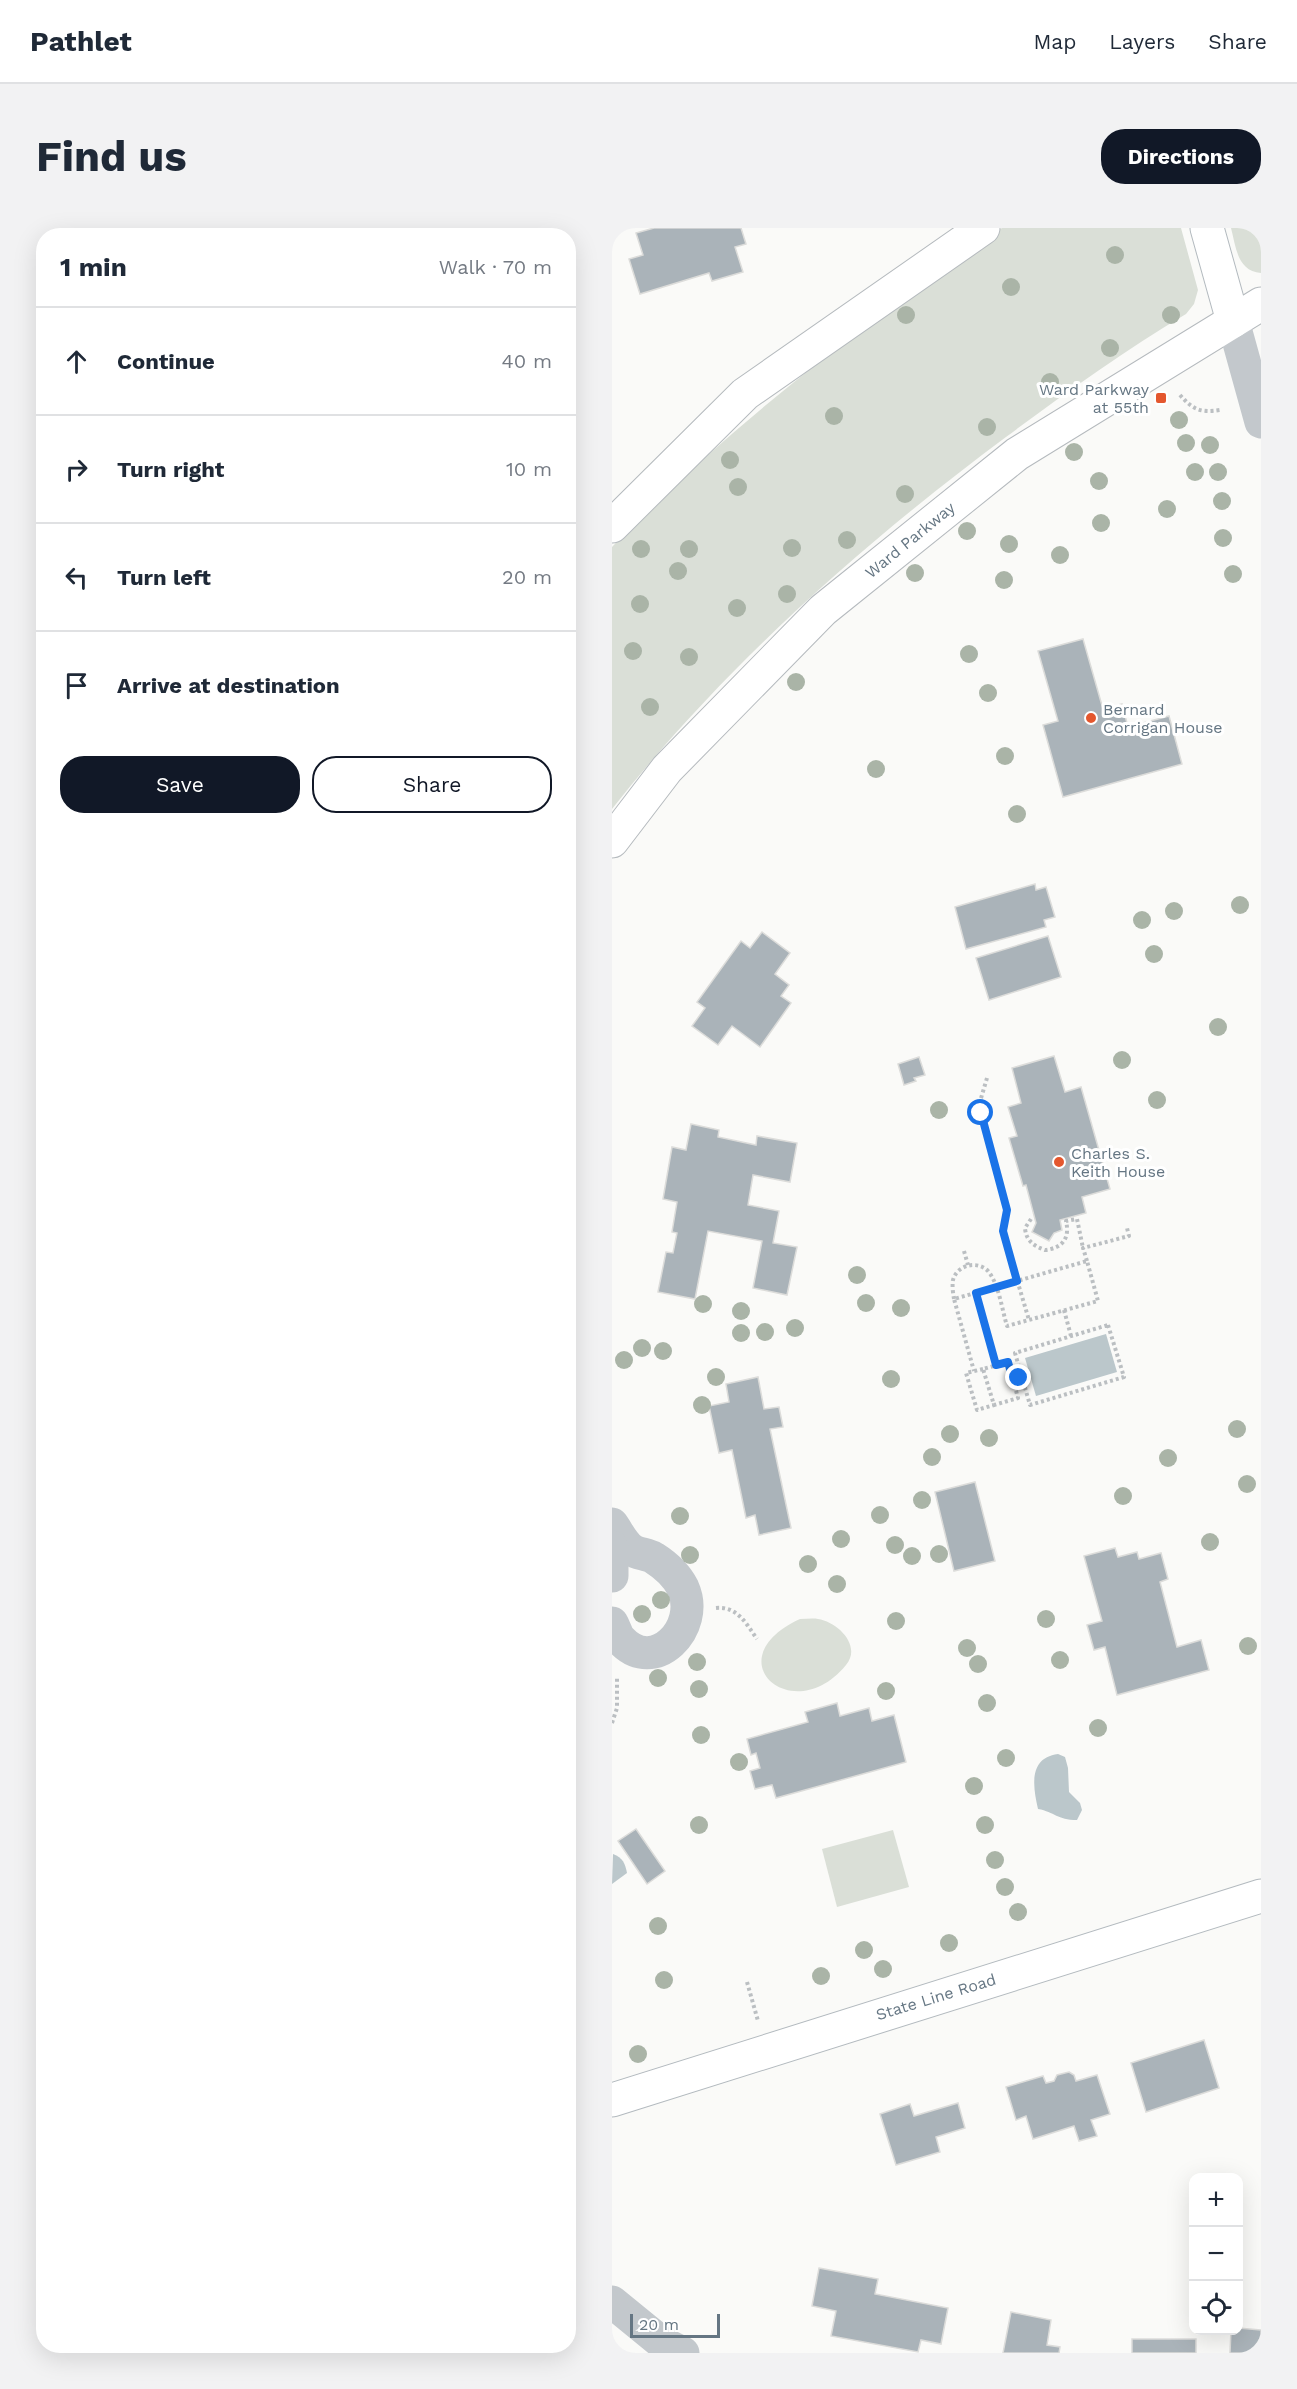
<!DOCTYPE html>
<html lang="en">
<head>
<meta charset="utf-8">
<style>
	body { margin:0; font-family:"Work Sans",sans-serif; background:#f2f2f3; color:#1f2937 }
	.controls { position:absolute; right:18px; bottom:18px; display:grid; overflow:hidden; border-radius:12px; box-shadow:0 6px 24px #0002 }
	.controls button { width:54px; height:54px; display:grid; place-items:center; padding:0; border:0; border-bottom:2px solid #e0e1e3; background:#fff; color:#1f2937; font:30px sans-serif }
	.scale { position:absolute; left:18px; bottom:15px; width:90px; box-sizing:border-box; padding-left:6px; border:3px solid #657683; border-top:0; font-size:16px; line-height:21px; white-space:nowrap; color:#657683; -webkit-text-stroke:4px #fff; paint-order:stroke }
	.stop { position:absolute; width:18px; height:18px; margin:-14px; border:4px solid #1a73e8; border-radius:50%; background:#fff }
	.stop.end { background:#1a73e8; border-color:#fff; box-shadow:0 2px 6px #0008 }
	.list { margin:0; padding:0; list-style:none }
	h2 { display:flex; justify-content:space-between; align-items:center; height:78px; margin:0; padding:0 24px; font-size:26px }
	h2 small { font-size:20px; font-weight:400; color:#747a83 }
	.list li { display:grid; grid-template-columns:39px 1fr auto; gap:18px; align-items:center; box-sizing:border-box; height:108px; padding:0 24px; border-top:2px solid #e0e1e3 }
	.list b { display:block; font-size:22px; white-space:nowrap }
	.list em { font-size:20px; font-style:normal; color:#747a83 }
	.actions { display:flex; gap:12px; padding:18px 24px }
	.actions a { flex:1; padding:14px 0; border:2px solid #111827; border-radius:24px; text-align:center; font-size:21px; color:#111827 }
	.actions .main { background:#111827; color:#fff }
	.icon { flex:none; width:33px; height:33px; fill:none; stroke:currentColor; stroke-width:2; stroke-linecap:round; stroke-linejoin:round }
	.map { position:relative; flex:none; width:649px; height:2125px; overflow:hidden; border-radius:24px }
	header { display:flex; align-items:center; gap:36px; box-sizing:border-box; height:84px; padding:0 30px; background:#fff; border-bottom:2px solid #e0e1e3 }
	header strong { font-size:28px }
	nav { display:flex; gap:33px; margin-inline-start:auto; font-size:21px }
	.intro { display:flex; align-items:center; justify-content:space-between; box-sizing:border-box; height:144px; padding:0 36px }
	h1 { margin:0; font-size:42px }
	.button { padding:15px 27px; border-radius:24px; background:#111827; color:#fff; font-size:21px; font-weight:700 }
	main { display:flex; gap:36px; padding:0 36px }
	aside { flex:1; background:#fff; border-radius:24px; box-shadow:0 6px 24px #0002 }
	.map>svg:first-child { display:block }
</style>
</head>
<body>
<header>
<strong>Pathlet</strong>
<nav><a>Map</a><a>Layers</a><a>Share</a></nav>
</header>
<div class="intro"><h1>Find us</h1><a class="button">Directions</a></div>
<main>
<aside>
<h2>1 min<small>Walk · 70 m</small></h2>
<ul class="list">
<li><svg class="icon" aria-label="ahead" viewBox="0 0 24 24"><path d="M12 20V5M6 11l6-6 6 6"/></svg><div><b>Continue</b></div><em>40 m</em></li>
<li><svg class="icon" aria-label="right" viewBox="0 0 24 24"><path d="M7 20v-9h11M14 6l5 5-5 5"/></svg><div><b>Turn right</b></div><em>10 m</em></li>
<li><svg class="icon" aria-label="left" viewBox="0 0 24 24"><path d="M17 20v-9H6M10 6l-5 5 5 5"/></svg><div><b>Turn left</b></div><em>20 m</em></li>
<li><svg class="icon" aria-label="arrive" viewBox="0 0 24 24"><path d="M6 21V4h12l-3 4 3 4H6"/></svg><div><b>Arrive at destination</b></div></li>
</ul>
<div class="actions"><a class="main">Save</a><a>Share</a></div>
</aside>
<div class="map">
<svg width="649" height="2125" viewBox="0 0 649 2125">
	<rect width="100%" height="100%" fill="#fafaf8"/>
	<g fill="#dadfd7">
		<path d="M 390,0 L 569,0 L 586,62 L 582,76 L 574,86 C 512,123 452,166 394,209 C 250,316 111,440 0,581 L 0,319 C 67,249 141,186 217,126 C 273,82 330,38 390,0 Z"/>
		<path d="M 619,0 L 649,0 L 649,45 C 625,43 624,19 619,0 Z"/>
		<path d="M 188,1391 C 194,1391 201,1390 206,1391 C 226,1394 250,1418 234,1437 C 181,1502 101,1431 188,1391 Z"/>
		<path d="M 281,1602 L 297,1659 L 225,1679 L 210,1621 Z"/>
	</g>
	<g fill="#bbc7cb">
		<path d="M 494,1106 L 505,1144 L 424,1168 L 413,1130 Z"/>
		<path d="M 446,1526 L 453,1529 L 456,1540 L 457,1564 L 468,1575 L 470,1582 L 465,1592 C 445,1592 443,1584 426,1581 C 421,1559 416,1530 446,1526 Z"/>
		<path d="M 1,1626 C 11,1630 13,1635 15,1645 L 0,1656 Z"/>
	</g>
	<g fill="#aab3b9" stroke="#dcdcda" stroke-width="1.5">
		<path d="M 42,0 L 129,0 L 134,16 L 123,19 L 131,44 L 100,53 L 97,45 L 28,66 L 17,31 L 31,27 L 24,5 Z"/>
		<path d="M 471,411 L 491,481 L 510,476 L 516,499 L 557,488 L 570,536 L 451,569 L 431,497 L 446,493 L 426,423 Z"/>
		<path d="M 423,656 L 424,662 L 434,659 L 443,689 L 432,692 L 434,699 L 354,721 L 343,679 Z"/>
		<path d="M 150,704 L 178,725 L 163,746 L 177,757 L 169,768 L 179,775 L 148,819 L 120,798 L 106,817 L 80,798 L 93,780 L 85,774 L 129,713 L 138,720 Z"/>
		<path d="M 436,708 L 449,749 L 377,772 L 364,730 Z"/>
		<path d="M 442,828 L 453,864 L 469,859 L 498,961 L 470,969 L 474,985 L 448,992 L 450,1002 L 442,1005 L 437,1013 L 420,1004 L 424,995 L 414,957 L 411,958 L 397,910 L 405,908 L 396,879 L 409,875 L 400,840 Z"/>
		<path d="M 307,829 L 313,847 L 302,850 L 304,853 L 292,857 L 286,836 Z"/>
		<path d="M 79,896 L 107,902 L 106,909 L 144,917 L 145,908 L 185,915 L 178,954 L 141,947 L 136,977 L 167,983 L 161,1015 L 185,1019 L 175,1067 L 141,1060 L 150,1013 L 96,1003 L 83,1071 L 46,1064 L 54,1024 L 61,1025 L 65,1005 L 60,1004 L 65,974 L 51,971 L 60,919 L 74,922 Z"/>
		<path d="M 146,1149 L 152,1181 L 167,1179 L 171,1199 L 158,1201 L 179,1300 L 147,1307 L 143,1287 L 134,1290 L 120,1222 L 107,1225 L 97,1178 L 117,1174 L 114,1156 Z"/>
		<path d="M 363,1254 L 383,1333 L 342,1343 L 323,1264 Z"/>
		<path d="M 503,1320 L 506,1329 L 525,1324 L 527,1331 L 549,1325 L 556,1351 L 548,1354 L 565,1419 L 589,1412 L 597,1442 L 505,1467 L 493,1419 L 482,1422 L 475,1397 L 490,1393 L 472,1328 Z"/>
		<path d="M 225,1475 L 228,1488 L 257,1480 L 260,1493 L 282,1487 L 294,1534 L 164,1570 L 160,1557 L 143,1561 L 138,1543 L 148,1540 L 144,1525 L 139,1527 L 135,1511 L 196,1494 L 193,1484 Z"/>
		<path d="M 24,1601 L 53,1643 L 35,1656 L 6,1613 Z"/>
		<path d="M 592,1812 L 607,1860 L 534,1884 L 519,1835 Z"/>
		<path d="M 457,1844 L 462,1847 L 464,1853 L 485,1847 L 498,1886 L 479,1892 L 485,1908 L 467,1913 L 462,1898 L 421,1911 L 414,1888 L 404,1892 L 394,1859 L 431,1848 L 434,1855 L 442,1853 L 445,1847 Z"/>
		<path d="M 346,1875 L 353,1900 L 324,1909 L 328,1924 L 284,1937 L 268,1886 L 298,1876 L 302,1888 Z"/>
		<path d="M 207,2040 L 266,2051 L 263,2066 L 336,2080 L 329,2116 L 309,2112 L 306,2124 L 219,2108 L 224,2083 L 200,2078 Z"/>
		<path d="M 399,2084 L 439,2092 L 435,2117 L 448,2119 L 447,2125 L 391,2125 Z"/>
		<path d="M 626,2100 L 649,2102 L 649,2125 L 618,2125 L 619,2102 L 626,2102 Z"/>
		<rect x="520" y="2111" width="64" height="14"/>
	</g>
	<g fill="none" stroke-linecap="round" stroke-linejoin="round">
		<g stroke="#b3babf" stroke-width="35">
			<g id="secondary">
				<path d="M 595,0 L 621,93"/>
				<path d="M 0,1872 L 649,1668"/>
			</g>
		</g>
		<g stroke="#b5babe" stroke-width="35">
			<g id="primary">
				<path d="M 0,298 L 133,166 L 371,0"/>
				<path d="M 0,613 L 55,541 L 211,382 L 405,226 L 649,76"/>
			</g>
		</g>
		<g stroke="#bbbfc2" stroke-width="4" stroke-dasharray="3 3" stroke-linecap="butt">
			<path d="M 568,167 C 581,182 589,185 608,182"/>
			<path d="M 375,850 L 367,877 L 369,886 L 395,982 L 391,999 L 392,1008 L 417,1092"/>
			<path d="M 419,991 L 413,1000 C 414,1013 422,1018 433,1022 C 451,1020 458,1010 454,993 L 465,991 L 471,1020"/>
			<path d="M 352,1023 L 356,1037"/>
			<path d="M 475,1033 L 471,1020 L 517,1008 L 515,1000"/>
			<path d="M 364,1065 L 384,1137"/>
			<path d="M 342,1071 C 341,1065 340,1058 341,1052 C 345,1037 365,1032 376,1043 C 387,1056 390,1082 395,1098 L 486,1073 L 475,1033 L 342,1071 L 362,1143"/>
			<path d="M 452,1082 L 459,1108"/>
			<path d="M 496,1097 L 512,1149 L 418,1177 L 403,1125 Z"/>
			<path d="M 396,1134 L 406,1170 L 382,1177 L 371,1141 Z"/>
			<path d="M 371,1141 L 354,1145 L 365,1182 L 382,1177"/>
			<path d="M 104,1380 C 125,1378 134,1395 145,1411"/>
			<path d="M 0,1495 L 5,1480 L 5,1450"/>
			<path d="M 135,1754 L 146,1793"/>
		</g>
		<g stroke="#c3c8cc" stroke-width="33">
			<path d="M 621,93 L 649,194"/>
			<path d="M 0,1296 C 6,1304 11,1316 20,1322 C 26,1326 35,1326 42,1330 C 53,1337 65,1348 71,1360 C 89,1400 42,1448 9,1412 C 5,1408 3,1400 0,1395"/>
			<path d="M 0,1319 L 0,1348"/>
			<path d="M 0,2074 L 49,2114 L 71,2125"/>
		</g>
		<use href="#secondary" stroke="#fff" stroke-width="33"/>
		<use href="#primary" stroke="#fff" stroke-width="33"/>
	</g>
	<g fill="#aab4a7">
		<circle cx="503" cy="27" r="9"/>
		<circle cx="399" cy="59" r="9"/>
		<circle cx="294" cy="87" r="9"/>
		<circle cx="559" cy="87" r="9"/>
		<circle cx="498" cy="120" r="9"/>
		<circle cx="438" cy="154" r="9"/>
		<circle cx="222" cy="188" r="9"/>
		<circle cx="567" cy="192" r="9"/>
		<circle cx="375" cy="199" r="9"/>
		<circle cx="574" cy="215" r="9"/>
		<circle cx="598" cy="217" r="9"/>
		<circle cx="462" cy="224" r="9"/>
		<circle cx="118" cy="232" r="9"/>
		<circle cx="583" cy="244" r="9"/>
		<circle cx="606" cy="244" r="9"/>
		<circle cx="487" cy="253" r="9"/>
		<circle cx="126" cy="259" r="9"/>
		<circle cx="293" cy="266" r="9"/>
		<circle cx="610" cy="273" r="9"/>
		<circle cx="555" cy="281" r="9"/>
		<circle cx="489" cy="295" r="9"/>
		<circle cx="355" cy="303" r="9"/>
		<circle cx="611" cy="310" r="9"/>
		<circle cx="235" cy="312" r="9"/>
		<circle cx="397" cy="316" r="9"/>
		<circle cx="180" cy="320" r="9"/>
		<circle cx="29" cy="321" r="9"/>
		<circle cx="77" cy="321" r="9"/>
		<circle cx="448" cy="327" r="9"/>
		<circle cx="66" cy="343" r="9"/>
		<circle cx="303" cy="345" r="9"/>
		<circle cx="621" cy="346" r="9"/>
		<circle cx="392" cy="352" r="9"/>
		<circle cx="175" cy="366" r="9"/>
		<circle cx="28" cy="376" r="9"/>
		<circle cx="125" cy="380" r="9"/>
		<circle cx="21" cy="423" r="9"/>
		<circle cx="357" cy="426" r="9"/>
		<circle cx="77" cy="429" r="9"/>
		<circle cx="184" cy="454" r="9"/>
		<circle cx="376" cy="465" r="9"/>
		<circle cx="38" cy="479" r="9"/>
		<circle cx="393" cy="528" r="9"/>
		<circle cx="264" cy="541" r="9"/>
		<circle cx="405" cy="586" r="9"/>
		<circle cx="628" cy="677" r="9"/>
		<circle cx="562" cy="683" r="9"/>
		<circle cx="530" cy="692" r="9"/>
		<circle cx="542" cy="726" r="9"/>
		<circle cx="606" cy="799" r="9"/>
		<circle cx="510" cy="832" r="9"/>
		<circle cx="545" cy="872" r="9"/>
		<circle cx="327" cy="882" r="9"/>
		<circle cx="245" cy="1047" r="9"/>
		<circle cx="254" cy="1075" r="9"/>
		<circle cx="91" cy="1076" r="9"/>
		<circle cx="289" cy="1080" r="9"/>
		<circle cx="129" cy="1083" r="9"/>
		<circle cx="183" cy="1100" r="9"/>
		<circle cx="153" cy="1104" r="9"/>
		<circle cx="129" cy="1105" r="9"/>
		<circle cx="30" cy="1120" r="9"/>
		<circle cx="51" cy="1123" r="9"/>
		<circle cx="12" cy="1132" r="9"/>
		<circle cx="104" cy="1149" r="9"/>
		<circle cx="279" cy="1151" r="9"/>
		<circle cx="90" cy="1177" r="9"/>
		<circle cx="625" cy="1201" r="9"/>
		<circle cx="338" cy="1206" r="9"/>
		<circle cx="377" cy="1210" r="9"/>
		<circle cx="320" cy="1229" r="9"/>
		<circle cx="556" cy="1230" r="9"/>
		<circle cx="635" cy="1256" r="9"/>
		<circle cx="511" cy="1268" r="9"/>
		<circle cx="310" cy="1272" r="9"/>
		<circle cx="268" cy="1287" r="9"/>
		<circle cx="68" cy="1288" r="9"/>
		<circle cx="229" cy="1311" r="9"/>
		<circle cx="598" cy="1314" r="9"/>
		<circle cx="283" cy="1317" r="9"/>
		<circle cx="327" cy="1326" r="9"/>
		<circle cx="78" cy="1327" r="9"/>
		<circle cx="300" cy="1328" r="9"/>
		<circle cx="196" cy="1336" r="9"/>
		<circle cx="225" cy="1356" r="9"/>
		<circle cx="49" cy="1372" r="9"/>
		<circle cx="30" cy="1386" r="9"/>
		<circle cx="434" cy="1391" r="9"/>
		<circle cx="284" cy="1393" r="9"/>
		<circle cx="636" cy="1418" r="9"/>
		<circle cx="355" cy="1420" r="9"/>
		<circle cx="448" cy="1432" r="9"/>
		<circle cx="85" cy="1434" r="9"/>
		<circle cx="366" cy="1436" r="9"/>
		<circle cx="46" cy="1450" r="9"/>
		<circle cx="87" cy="1461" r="9"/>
		<circle cx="274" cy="1463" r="9"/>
		<circle cx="375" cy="1475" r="9"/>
		<circle cx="486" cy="1500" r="9"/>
		<circle cx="89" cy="1507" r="9"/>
		<circle cx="394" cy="1530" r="9"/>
		<circle cx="127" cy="1534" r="9"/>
		<circle cx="362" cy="1558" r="9"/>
		<circle cx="87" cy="1597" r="9"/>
		<circle cx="373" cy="1597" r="9"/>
		<circle cx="383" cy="1632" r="9"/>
		<circle cx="393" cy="1659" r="9"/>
		<circle cx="406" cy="1684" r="9"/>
		<circle cx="46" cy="1698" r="9"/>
		<circle cx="337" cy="1715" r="9"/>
		<circle cx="252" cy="1722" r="9"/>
		<circle cx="271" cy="1741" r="9"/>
		<circle cx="209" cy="1748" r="9"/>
		<circle cx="52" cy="1752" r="9"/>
		<circle cx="26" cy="1826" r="9"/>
	</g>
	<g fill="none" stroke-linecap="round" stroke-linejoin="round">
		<path stroke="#1a73e8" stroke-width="8" d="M 369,885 L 395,982 L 391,1003 L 405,1053 L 364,1065 L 384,1137 L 396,1134 L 401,1152 L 407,1150"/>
	</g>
	<g fill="#e4572e" stroke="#fff" stroke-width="2">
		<rect x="543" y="164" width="12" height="12" rx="3"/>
		<circle cx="479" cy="490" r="6"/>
		<circle cx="447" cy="934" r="6"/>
	</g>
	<g text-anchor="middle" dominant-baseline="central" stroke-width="6" stroke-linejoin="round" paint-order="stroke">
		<g font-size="16" fill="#657683" stroke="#fff" text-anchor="start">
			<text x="537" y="161" text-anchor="end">Ward Parkway<tspan x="537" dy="18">at 55th</tspan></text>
			<text x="491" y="481">Bernard<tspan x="491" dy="18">Corrigan House</tspan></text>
			<text x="459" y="925">Charles S.<tspan x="459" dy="18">Keith House</tspan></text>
		</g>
		<g font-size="16" fill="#657683" stroke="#fff">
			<text transform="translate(298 312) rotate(-39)">Ward Parkway</text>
			<text transform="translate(324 1769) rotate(-17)">State Line Road</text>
		</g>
	</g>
</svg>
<div class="controls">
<button>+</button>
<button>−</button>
<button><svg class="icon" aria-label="locate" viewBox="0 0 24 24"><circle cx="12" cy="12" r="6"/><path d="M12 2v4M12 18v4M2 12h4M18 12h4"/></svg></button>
</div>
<div class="scale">20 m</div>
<div class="stop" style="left:369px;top:885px"></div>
<div class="stop end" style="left:407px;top:1150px"></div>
</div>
</main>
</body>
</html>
